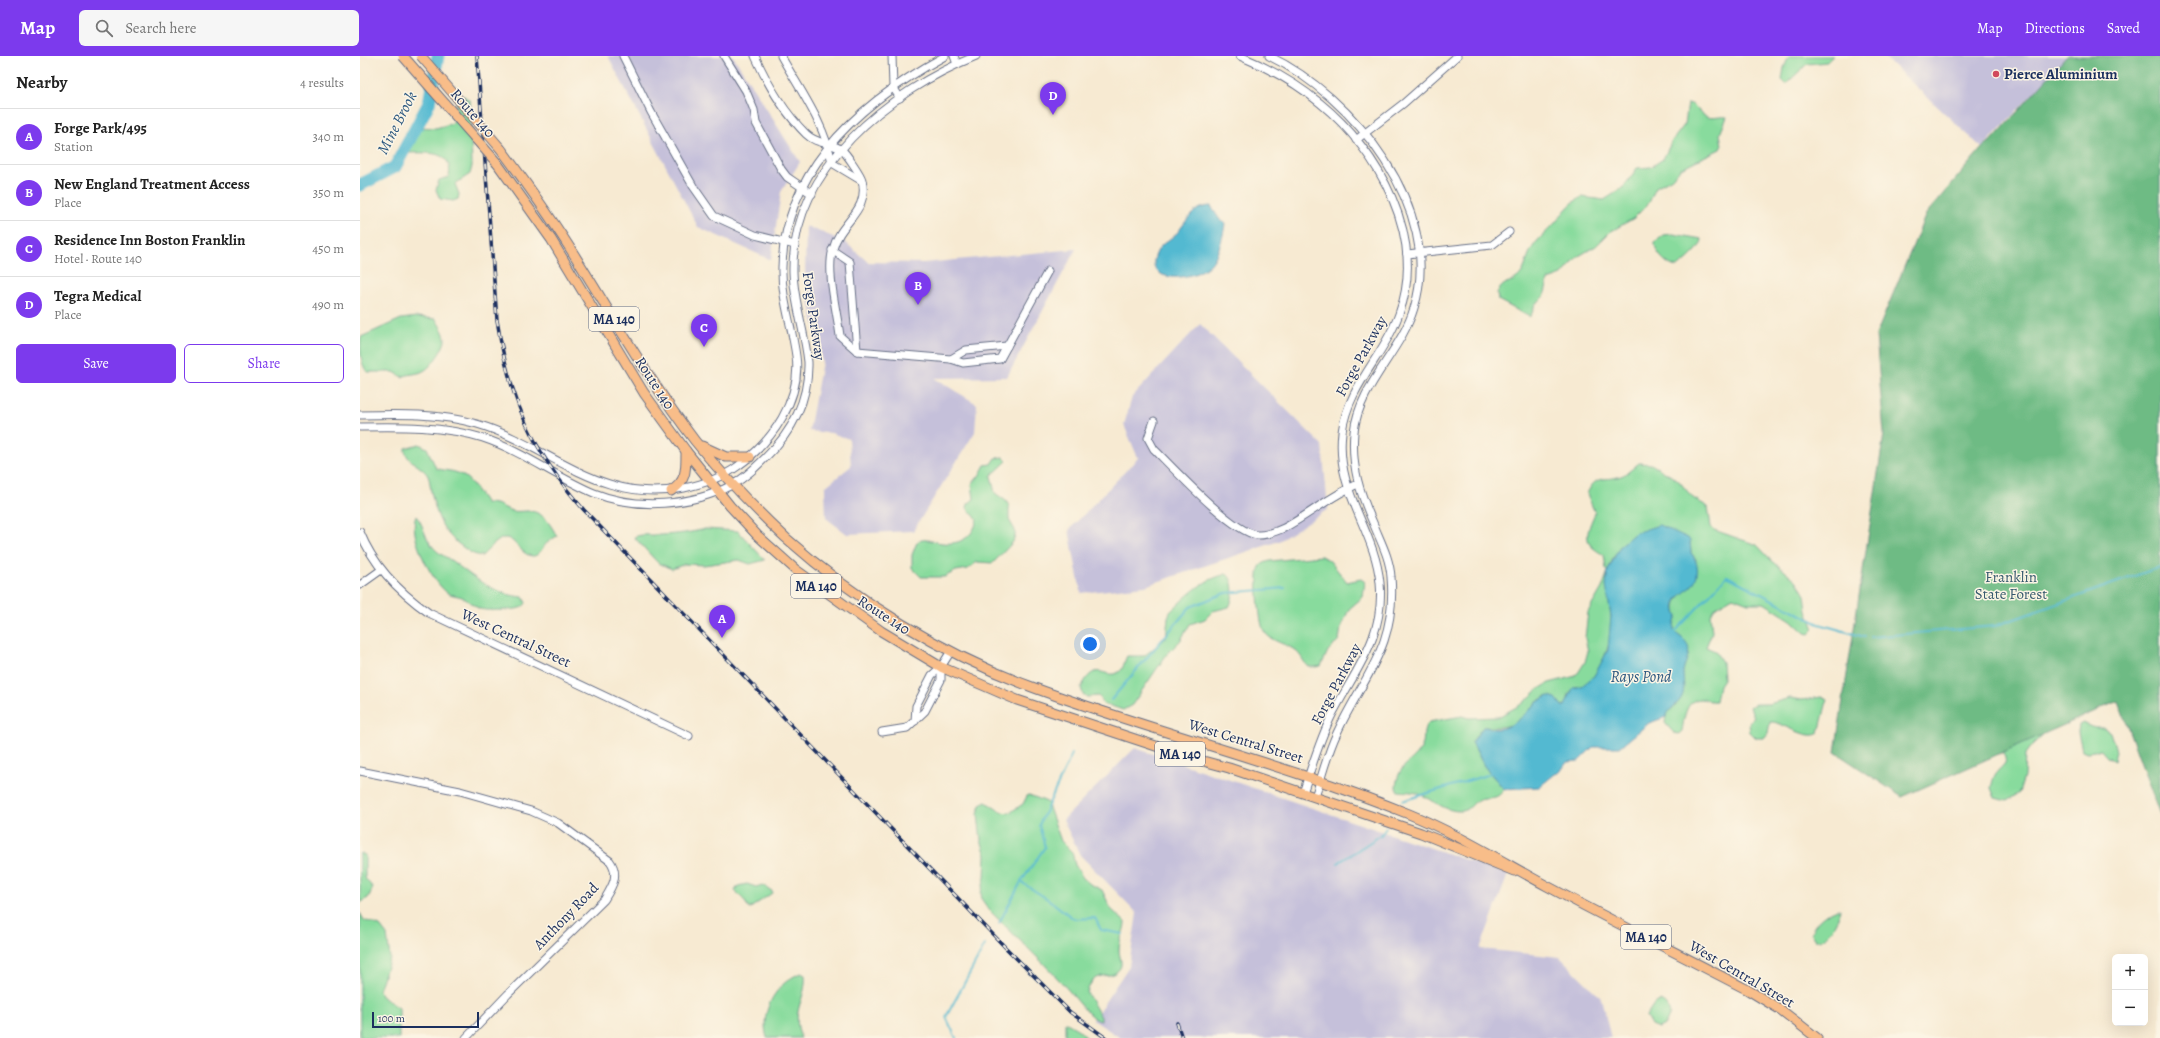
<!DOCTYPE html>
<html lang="en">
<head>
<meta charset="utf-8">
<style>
	body { margin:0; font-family:Alegreya,serif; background:#f6f6f6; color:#222 }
	.controls { position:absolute; right:12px; bottom:12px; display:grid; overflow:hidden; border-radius:6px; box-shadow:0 4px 16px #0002 }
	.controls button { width:36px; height:36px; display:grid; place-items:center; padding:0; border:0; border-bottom:1px solid #e0e0e0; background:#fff; color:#222; font:20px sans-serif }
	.scale { position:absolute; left:12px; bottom:10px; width:107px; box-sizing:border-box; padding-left:4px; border:2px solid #1b2f5e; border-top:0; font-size:11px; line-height:14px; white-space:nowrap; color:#1b2f5e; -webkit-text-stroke:3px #fcf5e5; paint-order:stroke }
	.you { position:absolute; left:730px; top:588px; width:14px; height:14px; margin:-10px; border:3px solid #fff; border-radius:50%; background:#1a73e8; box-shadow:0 0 0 6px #1a73e833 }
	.badge { display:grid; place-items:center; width:26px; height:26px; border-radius:50%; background:#7c3aed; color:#fff; font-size:13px; font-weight:700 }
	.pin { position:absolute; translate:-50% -33px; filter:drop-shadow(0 1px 2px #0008) }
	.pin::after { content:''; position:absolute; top:21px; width:14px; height:12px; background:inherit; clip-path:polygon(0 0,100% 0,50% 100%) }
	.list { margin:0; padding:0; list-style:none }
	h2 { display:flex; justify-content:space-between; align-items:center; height:52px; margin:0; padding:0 16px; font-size:17px }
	h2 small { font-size:13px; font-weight:400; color:#767676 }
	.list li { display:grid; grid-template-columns:26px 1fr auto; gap:12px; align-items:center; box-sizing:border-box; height:56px; padding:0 16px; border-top:1px solid #e0e0e0 }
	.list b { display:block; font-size:15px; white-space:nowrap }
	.list p { margin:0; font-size:13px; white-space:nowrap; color:#767676 }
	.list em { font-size:13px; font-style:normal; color:#767676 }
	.actions { display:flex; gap:8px; padding:12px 16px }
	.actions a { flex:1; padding:9px 0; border:1px solid #7c3aed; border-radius:6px; text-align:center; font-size:14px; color:#7c3aed }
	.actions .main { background:#7c3aed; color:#fff }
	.icon { flex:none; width:22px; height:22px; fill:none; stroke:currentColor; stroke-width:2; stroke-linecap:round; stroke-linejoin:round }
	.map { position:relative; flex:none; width:1800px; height:982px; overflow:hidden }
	header { display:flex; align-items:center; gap:24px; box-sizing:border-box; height:56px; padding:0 20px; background:#7c3aed; color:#fff }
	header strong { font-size:19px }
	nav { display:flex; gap:22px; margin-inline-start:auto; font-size:14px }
	.search { width:280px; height:36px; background:#f6f6f6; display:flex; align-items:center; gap:10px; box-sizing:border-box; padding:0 14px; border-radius:6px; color:#767676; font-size:15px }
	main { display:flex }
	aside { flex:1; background:#fff }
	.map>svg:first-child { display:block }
</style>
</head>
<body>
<header>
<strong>Map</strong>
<div class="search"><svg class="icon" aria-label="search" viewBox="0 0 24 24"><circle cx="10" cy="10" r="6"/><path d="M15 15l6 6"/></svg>Search here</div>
<nav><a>Map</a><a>Directions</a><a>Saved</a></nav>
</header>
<main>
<aside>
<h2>Nearby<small>4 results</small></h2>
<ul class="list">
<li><span class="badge">A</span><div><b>Forge Park/495</b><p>Station</p></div><em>340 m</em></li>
<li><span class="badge">B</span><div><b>New England Treatment Access</b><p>Place</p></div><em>350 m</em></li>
<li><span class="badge">C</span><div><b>Residence Inn Boston Franklin</b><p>Hotel · Route 140</p></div><em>450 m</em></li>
<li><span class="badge">D</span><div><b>Tegra Medical</b><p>Place</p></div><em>490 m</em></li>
</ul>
<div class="actions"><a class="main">Save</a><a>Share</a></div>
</aside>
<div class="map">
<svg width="1800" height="982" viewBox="0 0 1800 982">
	<rect width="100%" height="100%" fill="#fcf5e5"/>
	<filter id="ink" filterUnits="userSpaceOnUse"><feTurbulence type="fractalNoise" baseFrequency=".025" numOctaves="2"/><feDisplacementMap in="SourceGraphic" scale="8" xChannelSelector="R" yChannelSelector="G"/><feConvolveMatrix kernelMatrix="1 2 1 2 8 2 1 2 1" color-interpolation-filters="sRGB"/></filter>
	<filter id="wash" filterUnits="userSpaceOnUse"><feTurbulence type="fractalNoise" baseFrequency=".012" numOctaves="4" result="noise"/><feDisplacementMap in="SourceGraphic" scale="16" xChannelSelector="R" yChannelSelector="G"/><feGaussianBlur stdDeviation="0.9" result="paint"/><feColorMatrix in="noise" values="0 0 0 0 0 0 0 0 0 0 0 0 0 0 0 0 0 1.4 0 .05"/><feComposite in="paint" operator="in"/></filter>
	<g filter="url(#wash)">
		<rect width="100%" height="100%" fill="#f7ead2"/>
		<g fill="#c5c0da">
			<path d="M 248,0 L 373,0 L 440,106 L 421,136 L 411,204 L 338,171 Z"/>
			<path d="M 1523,0 L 1708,0 L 1622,92 Z"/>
			<path d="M 446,170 L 485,186 L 508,206 L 563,207 L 716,193 L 647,321 L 574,322 L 617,348 L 615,376 L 553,475 L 487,478 L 466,462 L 465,431 L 491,410 L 489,383 L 471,377 L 449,375 L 462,306 L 445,224 Z"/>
			<path d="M 840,268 L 962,389 L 968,453 L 919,485 L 785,530 L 721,537 L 709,474 L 778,402 L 764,369 L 772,341 Z"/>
			<path d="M 775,692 L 1148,818 L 1120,893 L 1200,901 L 1241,942 L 1251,982 L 761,982 L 733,964 L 769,910 L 777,857 L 720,799 L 703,764 Z"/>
		</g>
		<g fill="#88db9d" stroke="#52857e">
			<path d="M 1429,0 L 1473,0 L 1467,6 L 1447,8 L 1426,28 L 1422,24 L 1424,12 Z"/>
			<path d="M 102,40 L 104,40 L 110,45 L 112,110 L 110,118 L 95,128 L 99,138 L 98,143 L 93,145 L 80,143 L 76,134 L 79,124 L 89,121 C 95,90 58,98 40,97 L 58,71 L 76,72 L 93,67 L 97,44 Z"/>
			<path d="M 1328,47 C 1336,48 1339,58 1347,61 C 1354,63 1360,60 1367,61 L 1360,78 L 1362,89 L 1360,93 L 1321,112 L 1312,122 L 1296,131 L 1289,147 L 1274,162 L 1250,176 L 1236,190 L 1217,201 L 1202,219 L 1188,224 L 1184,241 L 1175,248 L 1171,260 L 1168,260 L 1138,244 L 1137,237 C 1145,223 1151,229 1160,219 C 1166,212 1166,204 1170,196 C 1176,184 1185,178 1194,168 C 1203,158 1209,147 1222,141 L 1244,144 L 1263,132 L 1277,112 L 1291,111 L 1303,103 L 1312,85 L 1325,68 Z"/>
			<path d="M 1313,178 L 1342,183 C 1342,192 1324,207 1317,211 C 1307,210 1294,196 1295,186 L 1304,179 Z"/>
			<path d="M 57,261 L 76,263 C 79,269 85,277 85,283 C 86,290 71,311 65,314 C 58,319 50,317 42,321 L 34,316 L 7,316 C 0,307 0,293 1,281 L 41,263 Z"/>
			<path d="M 59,388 L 67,392 L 76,412 C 83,415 91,414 98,417 C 110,421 118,437 126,447 C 139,447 141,451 152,455 C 157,456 163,455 168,455 C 183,455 190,468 197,480 C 194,482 190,484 187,487 C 183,490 180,499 174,500 C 159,501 153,473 138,485 C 132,489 127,495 122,500 C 112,499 107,494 100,489 C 81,475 76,457 71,435 C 70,430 70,424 68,420 C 63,410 44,405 45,392 Z"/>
			<path d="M 643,401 L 647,405 L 631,420 L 635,437 L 646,445 L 649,450 L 649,464 L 655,474 L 655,480 L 653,486 L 633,507 L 617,506 L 608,513 L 596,515 L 584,521 L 561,521 L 552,512 L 552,499 L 557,486 C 564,481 574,486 582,487 C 600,489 614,481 617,463 L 607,452 L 608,448 L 614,443 L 612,428 L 619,420 L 625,409 L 631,408 L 635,402 Z"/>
			<path d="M 1279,407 L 1291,408 L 1318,424 L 1333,442 L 1348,451 L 1351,471 L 1354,474 L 1397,489 L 1411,504 L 1436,524 L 1445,539 L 1447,555 L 1454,573 L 1449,578 L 1445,577 L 1431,564 L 1404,547 L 1388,547 L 1373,541 L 1356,551 L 1350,558 L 1352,576 L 1346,591 L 1355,595 L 1362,606 L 1363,623 L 1359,629 L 1356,645 C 1350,646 1345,643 1340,643 C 1325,644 1324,664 1322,675 L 1319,678 L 1314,677 L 1305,667 C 1306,653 1312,655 1319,645 C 1326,636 1322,625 1323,615 C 1325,605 1331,600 1327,589 C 1325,583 1318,580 1314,576 L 1314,568 L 1317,561 C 1310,547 1322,536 1333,528 L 1336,503 L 1331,497 L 1330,485 L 1262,488 C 1257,496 1250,506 1248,516 C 1245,531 1250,546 1251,561 C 1253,581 1247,597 1238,614 C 1233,623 1226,630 1215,631 L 1209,638 L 1207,648 L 1202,650 C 1200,648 1198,645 1196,643 C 1182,631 1166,662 1154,668 C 1143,672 1134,671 1123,671 L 1112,686 L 1124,710 L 1144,733 C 1137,745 1131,740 1120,743 C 1112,746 1111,754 1102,755 C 1084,756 1075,744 1059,738 C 1052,735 1045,736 1038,735 L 1036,732 C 1038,709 1048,710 1060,694 C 1067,685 1060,673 1069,666 L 1102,660 L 1109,662 L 1138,661 L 1162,648 L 1179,633 L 1189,627 L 1212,621 L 1218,617 L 1225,606 L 1228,595 L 1225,582 L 1228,556 L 1242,532 L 1248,515 L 1246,513 L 1244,499 C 1241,497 1238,496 1236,494 C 1221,485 1230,469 1235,457 L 1227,438 C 1236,417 1244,426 1261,420 C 1267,418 1274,411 1279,407 Z"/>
			<path d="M 56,460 C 63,467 64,479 70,487 C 79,500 85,499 96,508 C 117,524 137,539 163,541 L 166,547 C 165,548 164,550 162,551 C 156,555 126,555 120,553 C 113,550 108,544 102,541 C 96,539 89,539 85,535 C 70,521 48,479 56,460 Z"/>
			<path d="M 345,473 L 378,475 L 405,504 L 390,508 L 379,504 L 344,509 L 325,508 L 312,513 L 298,507 L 274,481 C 284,477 292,480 302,479 C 317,478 330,477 345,473 Z"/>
			<path d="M 961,500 L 969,504 L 987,526 L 1001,523 L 1005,526 L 1003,541 L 989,553 L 981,572 L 979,584 L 968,595 L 961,610 C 943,614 947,606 937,596 C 928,587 911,587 904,575 C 899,567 895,519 900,511 C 902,507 907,506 910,505 Z"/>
			<path d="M 866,518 C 875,522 874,543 869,551 L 853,555 L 845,563 L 830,568 L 820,585 L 807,598 L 772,649 L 763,654 L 742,647 L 742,644 L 738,640 L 727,641 L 723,638 L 721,632 C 736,601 745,625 759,616 C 764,613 764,605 767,600 L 784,600 L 806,582 L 808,561 L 810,556 C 829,538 840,525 866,518 Z"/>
			<path d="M 1461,641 L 1466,642 L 1467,645 L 1459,677 C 1448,685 1426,668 1413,666 L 1410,666 L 1408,677 L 1404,682 L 1396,682 L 1390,676 L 1389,667 L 1394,661 L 1390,651 L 1395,648 L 1409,648 L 1430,642 L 1442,644 Z"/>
			<path d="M 1723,667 L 1735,672 L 1744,672 L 1750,676 L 1756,695 L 1754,704 L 1747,701 L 1741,694 L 1727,696 L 1722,694 L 1718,676 L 1719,669 Z"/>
			<path d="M 1689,673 L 1671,690 L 1665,698 L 1664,721 L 1659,737 L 1647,745 L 1635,742 L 1631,732 C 1632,728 1633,723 1635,719 C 1642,707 1651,710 1641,694 Z"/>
			<path d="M 669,739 L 687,746 L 701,785 L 712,796 L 715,809 L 723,822 L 730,828 L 742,834 L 751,853 L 765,866 C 765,875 759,884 759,894 C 759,900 763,907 760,912 C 750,927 734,910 727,937 L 741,961 L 741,965 C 731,963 723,951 716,943 C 690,912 659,884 630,855 L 622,844 L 621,837 L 625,821 L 626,799 L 621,784 L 618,759 L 620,749 L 626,746 L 641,756 L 649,757 L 663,748 L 667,740 Z"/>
			<path d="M 0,797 L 5,799 L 5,822 L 13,832 L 8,842 L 0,847 Z"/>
			<path d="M 387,828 L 396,831 L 402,829 L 412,835 L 412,837 L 389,853 L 384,844 L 375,835 L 378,830 Z"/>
			<path d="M 1478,853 L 1481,853 C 1478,864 1468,886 1455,884 L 1451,878 C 1454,866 1467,856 1478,853 Z"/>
			<path d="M 0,857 L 4,864 L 20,870 L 27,879 L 30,902 L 19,934 L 21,940 L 39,952 L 39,982 L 0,982 Z"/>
			<path d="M 441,917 L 445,919 C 447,944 430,953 441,982 L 407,982 C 399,955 417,926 441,917 Z"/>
			<path d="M 1300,945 L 1307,949 L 1310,958 L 1305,969 L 1298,972 L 1291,969 L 1286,960 L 1294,948 Z"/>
			<path d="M 705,966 L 719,974 L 727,982 L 705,982 Z"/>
		</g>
		<path fill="#6ebb84" stroke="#447571" d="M 1707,0 L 1800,0 L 1800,759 L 1758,645 L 1542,741 L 1475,696 L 1524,378 L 1516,279 L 1566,158 L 1622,92 L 1634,82 Z"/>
		<g fill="#52b9d1" stroke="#367498">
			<path d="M 851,150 L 860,164 L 865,167 C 864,178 859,196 853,205 C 838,227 780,229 797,196 C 801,187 810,184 817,177 C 828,164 832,151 851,150 Z"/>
			<path d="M 1299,469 L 1328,482 L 1330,485 L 1331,497 C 1338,505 1340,518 1333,528 C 1325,539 1308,542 1317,561 L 1314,568 L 1314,575 C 1317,579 1323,582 1326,586 C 1333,597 1324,606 1323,616 C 1323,626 1326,636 1320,644 C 1315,650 1309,653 1306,661 L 1289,667 L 1260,691 L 1233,691 L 1219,705 L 1207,706 L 1200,716 L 1195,718 L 1179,731 L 1144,733 L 1124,710 L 1112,686 L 1123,671 C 1128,671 1132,673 1136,673 C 1161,672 1168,648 1188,640 L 1196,642 L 1202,650 L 1205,650 L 1213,632 L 1222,630 L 1234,620 L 1248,594 L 1251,560 L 1246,530 L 1248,515 L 1257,496 L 1262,488 L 1275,477 Z"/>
		</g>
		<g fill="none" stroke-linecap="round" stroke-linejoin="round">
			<g stroke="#52b9d1" stroke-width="2">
				<path d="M 1313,578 L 1367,520 L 1459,568 L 1505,581"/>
				<path d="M 1511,581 L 1635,570 L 1800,511"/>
				<path d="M 751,644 L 830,551 L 865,537 L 925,532"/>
				<path d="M 1042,745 L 1127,719 L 1132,716"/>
				<path d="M 978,807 L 1021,779 L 1026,772"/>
				<path d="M 661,826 L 689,844 L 714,863 L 735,862 L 741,874 L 763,878"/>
				<path d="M 639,867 L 661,826 L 685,791 L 679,769 L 712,698"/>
				<path d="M 596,982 L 586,961 L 625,889"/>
			</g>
			<path stroke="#52b9d1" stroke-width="13" d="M 0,129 L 35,111 L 69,47 L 78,0"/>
		</g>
	</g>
	<g filter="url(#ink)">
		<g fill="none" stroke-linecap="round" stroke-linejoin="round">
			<g stroke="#687087" stroke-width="9">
				<g id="minor">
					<path d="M 263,0 L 291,56 L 333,130 L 354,160 L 395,179 L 435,189"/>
					<path d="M 364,0 L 386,35 L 394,54 L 396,67 L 421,113 L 427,121 L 452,138"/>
					<path d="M 395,0 C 407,27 425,57 446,78 C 457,89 471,86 482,94 C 486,97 501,119 502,124 C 510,156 480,165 473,193 C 466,216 477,255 480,280 L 497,295 L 591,303 L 603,307 L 640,303 L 688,215"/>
					<path d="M 421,0 C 440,34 465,68 472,107 L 502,125"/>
					<path d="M 532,0 L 533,31 L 540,42"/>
					<path d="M 594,0 L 597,8"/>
					<path d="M 880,0 C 909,12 936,27 960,47 C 1019,95 1067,182 1039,258 C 1024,300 988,330 982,376 C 975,436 1015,473 1020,527 C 1025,580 996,613 973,657 C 960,682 952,710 943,737"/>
					<path d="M 909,0 C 993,40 1085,154 1054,252 C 1041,296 999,329 994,376 C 991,412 1000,437 1014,469 C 1021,486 1030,503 1031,521 C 1037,591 1004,619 977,677 C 967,698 962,720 955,741"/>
					<path d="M 996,84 L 1044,47 L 1097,0"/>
					<path d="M 472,194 L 490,206 L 497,295"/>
					<path d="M 1047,198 L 1132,189 L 1149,176"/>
					<path d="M 591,303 L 606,294 L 647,290"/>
					<path d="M 0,359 C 39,358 79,357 117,368 C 191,390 239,449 324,432 C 343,428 362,422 378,410 C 412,386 442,343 436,300 C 432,270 421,241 422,211 C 425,110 504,44 585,0"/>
					<path d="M 794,365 L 788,382 L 794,393 C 814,413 872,476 897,479 C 906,480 917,475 924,472 C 949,459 970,440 998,428"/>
					<path d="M 0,371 C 42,370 83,370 123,382 C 162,395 196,421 234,437 C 276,454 332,450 372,429 C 385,422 395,412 405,402 C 432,376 449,344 448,306 C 445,276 434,247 433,216 C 431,113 529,35 616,0"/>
					<path d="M 0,476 C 14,511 39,536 69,557 L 329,680"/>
					<path d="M 0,529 L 21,514"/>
					<path d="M 555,665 L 556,650 L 572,619 L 581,611 L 591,595"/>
					<path d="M 522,676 L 547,672 L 565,655 L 581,624 L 581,611"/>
					<path d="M 0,715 L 100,735 L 171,755 L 198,767 L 250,805 C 260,819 252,831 244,844 L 148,938 L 106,982"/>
				</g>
			</g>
			<g stroke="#687087" stroke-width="11">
				<g id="major">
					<path d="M 141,93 C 164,124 187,156 208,189 C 250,255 288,324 335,385 C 363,420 394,452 426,482 C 497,545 582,598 672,631 C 796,677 926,708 1049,758 C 1098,778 1141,805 1187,830 C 1254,866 1321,899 1388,934 L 1421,954 L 1457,982"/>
					<path d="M 137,107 L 191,183 L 284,337 L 326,395 L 370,450 L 397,479 L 436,514 L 521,575 L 581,611 L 657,644 L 832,702 L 869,712 L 1061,777 L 1154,815"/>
					<path d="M 342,390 L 366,401 L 390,401"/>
					<path d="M 311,435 C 327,425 326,413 326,395"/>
				</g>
			</g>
			<use href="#minor" stroke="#fff" stroke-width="7"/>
			<use href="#major" stroke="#f8bd89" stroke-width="9"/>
			<g stroke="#1b2f5e" stroke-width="3.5">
				<g id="rail">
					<path d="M 117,0 L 137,264 C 149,342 172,395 224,454 L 645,891 L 710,956 L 746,982"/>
					<path d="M 817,967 L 822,982"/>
				</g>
			</g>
			<use href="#rail" stroke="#fcf5e5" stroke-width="2" stroke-dasharray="6" stroke-linecap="butt"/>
			<g stroke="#687087" stroke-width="11" stroke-linecap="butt">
				<g id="major-bridge">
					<path d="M 43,0 L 137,107"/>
					<path d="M 61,0 L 141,93"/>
				</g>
			</g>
			<use href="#major-bridge" stroke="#f8bd89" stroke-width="9"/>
		</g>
	</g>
	<circle fill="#d1495b" stroke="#fcf5e5" stroke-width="1.5" cx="1636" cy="18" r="4"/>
	<g text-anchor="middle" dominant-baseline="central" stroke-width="3" stroke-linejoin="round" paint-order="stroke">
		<g fill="#fcf5e5" stroke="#5e6a86" stroke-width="1">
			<rect x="229" y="251" width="50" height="24" rx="3"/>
			<rect x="431" y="518" width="50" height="24" rx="3"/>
			<rect x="795" y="686" width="50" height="24" rx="3"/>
			<rect x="1261" y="869" width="50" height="24" rx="3"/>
		</g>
		<g font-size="14" font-weight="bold" fill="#1b2f5e">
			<text x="254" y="263">MA 140</text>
			<text x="456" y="530">MA 140</text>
			<text x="820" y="698">MA 140</text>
			<text x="1286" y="881">MA 140</text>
		</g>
		<g font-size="15" font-weight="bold" fill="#1b2f5e" stroke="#fcf5e5" text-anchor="start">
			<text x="1644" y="18">Pierce Aluminium</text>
		</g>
		<g font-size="15" fill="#1b2f5e" stroke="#fcf5e5">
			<text transform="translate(113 57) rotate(49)">Route 140</text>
			<text transform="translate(454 260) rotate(82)">Forge Parkway</text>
			<text transform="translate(1001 300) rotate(-61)">Forge Parkway</text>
			<text transform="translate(295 327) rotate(57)">Route 140</text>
			<text transform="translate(524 559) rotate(33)">Route 140</text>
			<text transform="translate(156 582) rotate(25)">West Central Street</text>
			<text transform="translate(976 628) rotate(-62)">Forge Parkway</text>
			<text transform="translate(886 685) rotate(17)">West Central Street</text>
			<text transform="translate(206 860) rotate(-46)">Anthony Road</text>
			<text transform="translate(1382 918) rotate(30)">West Central Street</text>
		</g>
		<g font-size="15" fill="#365a6e" stroke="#fcf5e5">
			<text x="1651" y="521">Franklin<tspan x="1651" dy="17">State Forest</tspan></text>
		</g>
		<g font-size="16" font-style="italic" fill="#2c5880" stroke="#fcf5e5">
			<text transform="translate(37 67) rotate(-63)">Mine Brook</text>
			<text x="1281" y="621">Rays Pond</text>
		</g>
	</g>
</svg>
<div class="controls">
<button>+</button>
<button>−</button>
</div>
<div class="scale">100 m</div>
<div class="you"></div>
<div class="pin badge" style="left:362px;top:582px">A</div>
<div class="pin badge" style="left:558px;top:249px">B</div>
<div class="pin badge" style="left:344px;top:291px">C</div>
<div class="pin badge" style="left:693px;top:59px">D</div>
</div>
</main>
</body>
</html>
